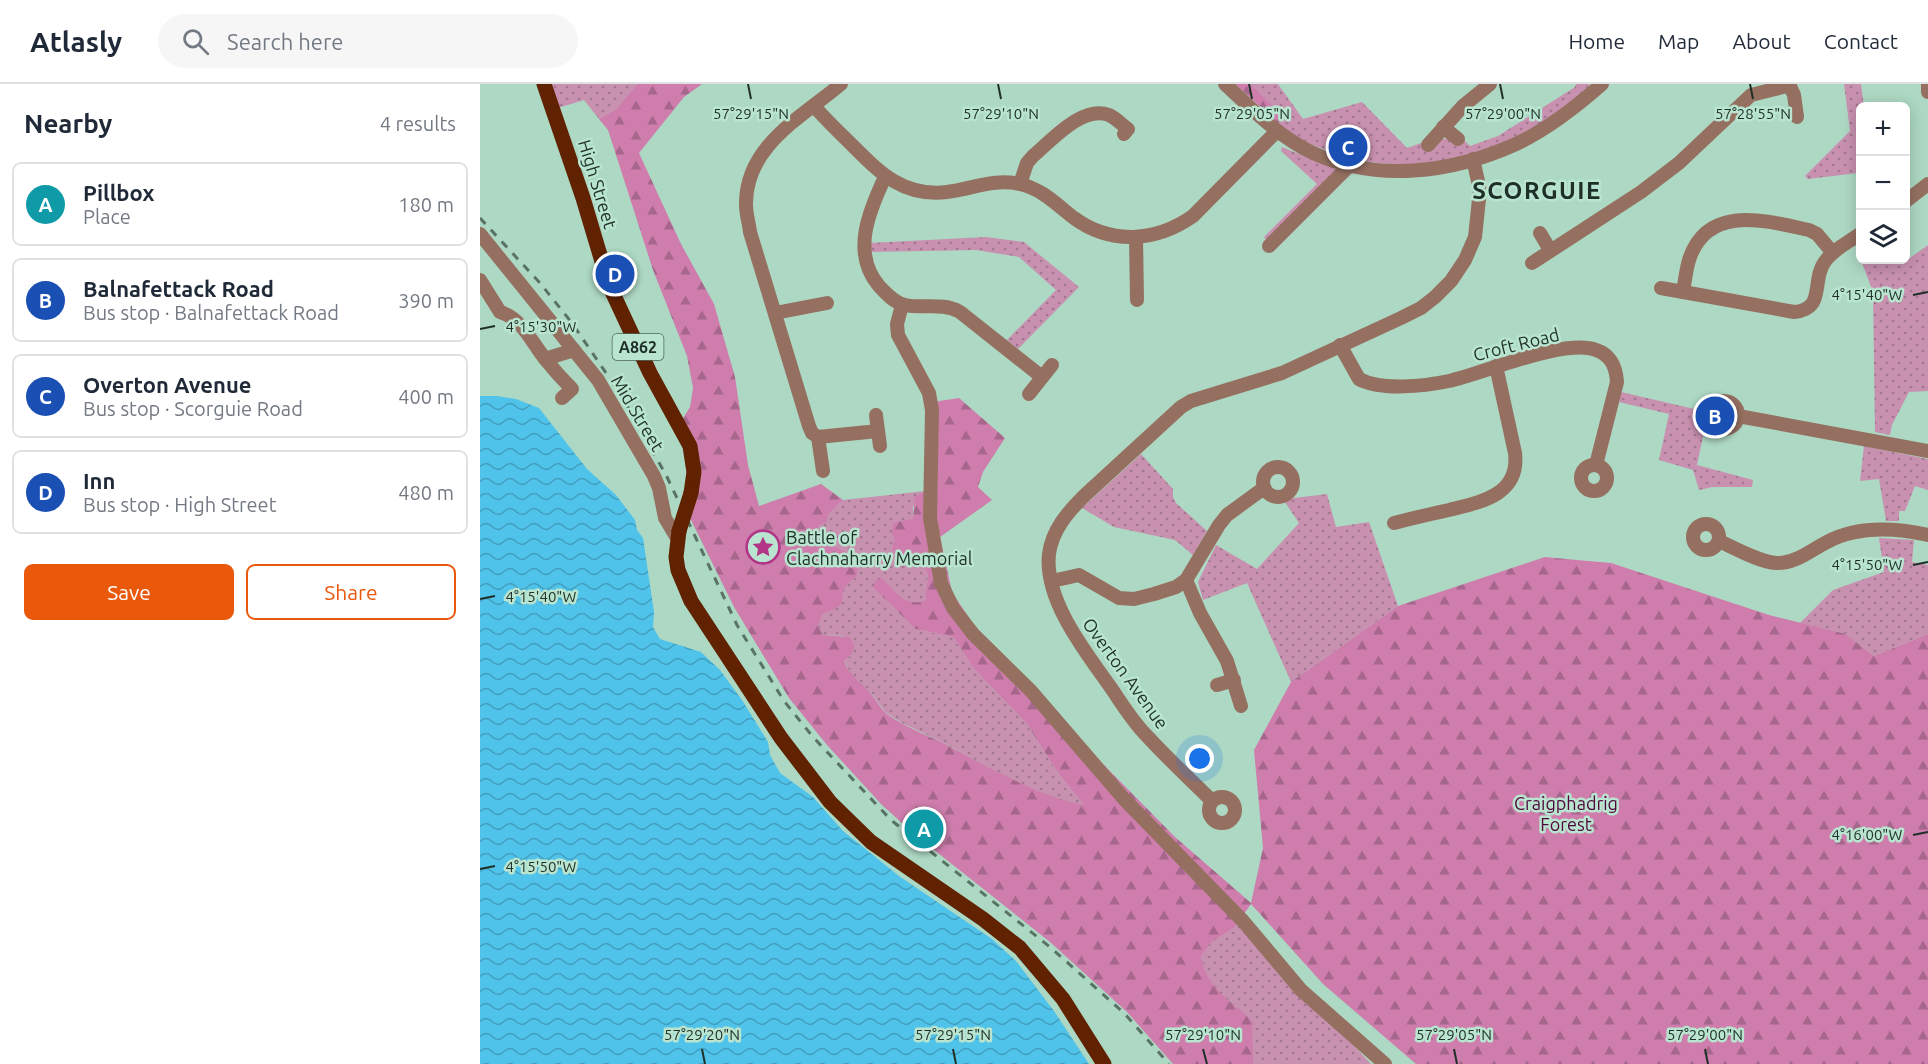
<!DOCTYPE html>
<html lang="en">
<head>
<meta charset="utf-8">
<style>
	body { margin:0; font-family:Ubuntu,sans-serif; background:#f6f6f7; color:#1f2937 }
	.controls { position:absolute; right:18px; top:18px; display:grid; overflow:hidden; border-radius:9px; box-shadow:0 3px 15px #0003 }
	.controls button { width:54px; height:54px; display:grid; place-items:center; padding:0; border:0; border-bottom:2px solid #e0e1e3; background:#fff; color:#1f2937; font:30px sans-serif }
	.you { position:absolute; left:720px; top:675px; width:21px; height:21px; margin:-15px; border:4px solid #fff; border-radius:50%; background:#1a73e8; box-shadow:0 0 0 9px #1a73e833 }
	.badge { display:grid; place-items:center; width:39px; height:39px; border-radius:50%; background:#ea580c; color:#fff; font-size:20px; font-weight:700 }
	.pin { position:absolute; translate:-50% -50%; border:3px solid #fff; box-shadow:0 2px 6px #0006 }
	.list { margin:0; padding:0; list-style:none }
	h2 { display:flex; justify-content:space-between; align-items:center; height:78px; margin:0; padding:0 24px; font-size:26px }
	h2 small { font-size:20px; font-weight:400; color:#747a83 }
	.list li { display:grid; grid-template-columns:39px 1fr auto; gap:18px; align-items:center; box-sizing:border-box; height:84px; margin:0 12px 12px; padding:0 12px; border:2px solid #e0e1e3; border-radius:9px }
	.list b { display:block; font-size:22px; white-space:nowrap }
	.list p { margin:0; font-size:20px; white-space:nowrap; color:#747a83 }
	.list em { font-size:20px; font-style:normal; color:#747a83 }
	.actions { display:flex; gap:12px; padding:18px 24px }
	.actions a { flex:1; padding:14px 0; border:2px solid #ea580c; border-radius:9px; text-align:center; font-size:21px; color:#ea580c }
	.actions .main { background:#ea580c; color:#fff }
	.icon { flex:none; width:33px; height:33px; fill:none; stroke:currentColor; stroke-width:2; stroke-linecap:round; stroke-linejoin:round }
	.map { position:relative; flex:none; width:1448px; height:980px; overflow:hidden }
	header { display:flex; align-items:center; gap:36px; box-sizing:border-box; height:84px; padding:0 30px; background:#fff; border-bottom:2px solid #e0e1e3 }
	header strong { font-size:28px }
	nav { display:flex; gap:33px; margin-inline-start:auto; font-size:21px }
	.search { width:420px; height:54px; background:#f6f6f7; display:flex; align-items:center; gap:15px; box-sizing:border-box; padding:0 21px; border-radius:33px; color:#747a83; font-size:22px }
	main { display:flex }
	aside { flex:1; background:#fff }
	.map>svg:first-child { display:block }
</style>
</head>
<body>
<header>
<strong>Atlasly</strong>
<div class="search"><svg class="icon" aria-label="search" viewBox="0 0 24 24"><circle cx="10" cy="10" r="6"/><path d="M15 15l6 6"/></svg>Search here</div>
<nav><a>Home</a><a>Map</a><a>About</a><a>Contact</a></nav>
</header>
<main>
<aside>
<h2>Nearby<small>4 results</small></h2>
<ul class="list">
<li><span class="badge" style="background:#0f9aa8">A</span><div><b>Pillbox</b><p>Place</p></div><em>180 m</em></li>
<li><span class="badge" style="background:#1a4fb4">B</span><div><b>Balnafettack Road</b><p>Bus stop · Balnafettack Road</p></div><em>390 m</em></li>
<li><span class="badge" style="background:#1a4fb4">C</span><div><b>Overton Avenue</b><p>Bus stop · Scorguie Road</p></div><em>400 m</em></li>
<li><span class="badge" style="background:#1a4fb4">D</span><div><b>Inn</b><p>Bus stop · High Street</p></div><em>480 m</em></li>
</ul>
<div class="actions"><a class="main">Save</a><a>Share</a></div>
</aside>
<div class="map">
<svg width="1448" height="980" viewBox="0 0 1448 980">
	<defs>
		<pattern id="grass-dots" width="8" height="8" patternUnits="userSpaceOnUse" patternTransform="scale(1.5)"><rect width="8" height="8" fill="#c891b0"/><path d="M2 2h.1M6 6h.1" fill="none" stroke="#a2778f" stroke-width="1.8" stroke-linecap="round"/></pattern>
		<pattern id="forest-firs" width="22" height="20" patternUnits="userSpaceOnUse" patternTransform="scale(1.5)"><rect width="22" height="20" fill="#ce7dac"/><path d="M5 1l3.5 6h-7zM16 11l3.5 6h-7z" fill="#a7678c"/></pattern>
		<pattern id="water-waves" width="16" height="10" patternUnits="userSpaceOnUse" patternTransform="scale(1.5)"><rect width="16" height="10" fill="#50c3eb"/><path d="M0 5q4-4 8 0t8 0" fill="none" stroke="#429fbe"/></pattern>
	</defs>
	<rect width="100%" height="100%" fill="#add8c3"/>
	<g fill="url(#grass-dots)">
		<path d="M 71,0 L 157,0 L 136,25 L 119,35 L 104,16 L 78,24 Z"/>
		<path d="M 770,0 L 798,0 L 823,35 L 882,18 L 927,64 L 941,59 L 950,67 L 962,55 L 982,54 L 990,62 L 1018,52 L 1095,3 L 1096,0 L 1110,0 C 1100,18 1063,39 1045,48 C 981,81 909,92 843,65 C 827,59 812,52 799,41 C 788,30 779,13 770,0 Z"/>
		<path d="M 1364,0 L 1381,0 L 1384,22 L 1380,22 L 1380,99 L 1378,89 L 1328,95 L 1325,92 L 1370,47 Z"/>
		<path d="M 802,63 L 856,85 L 854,92 L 787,158 L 784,153 L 837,100 L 801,67 Z"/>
		<path d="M 506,153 L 544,158 L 599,203 L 538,265 L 527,256 L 576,206 L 539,173 L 496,166 L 390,168 L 389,159 Z"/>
		<path d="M 1448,161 L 1448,307 L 1429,308 L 1412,341 L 1410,351 L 1395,348 L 1393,208 L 1381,176 L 1427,176 Z"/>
		<path d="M 1141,308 L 1223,327 L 1226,338 L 1217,381 L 1273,396 L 1272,403 L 1233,403 L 1219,406 L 1213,386 L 1179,376 L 1189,330 L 1139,318 Z"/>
		<path d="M 1384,362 L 1448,375 L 1448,406 L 1435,402 L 1425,427 L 1419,427 L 1419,437 L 1406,437 L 1399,395 L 1380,397 Z"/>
		<path d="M 661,370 L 693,405 L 693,413 L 696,419 L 727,447 L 713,471 L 695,456 L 634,443 L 602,424 Z"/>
		<path d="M 446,407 L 433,423 L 433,434 L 414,439 L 418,478 L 445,485 L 448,491 L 445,518 C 423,523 417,507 402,494 L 405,515 L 435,545 L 473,553 L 494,585 L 546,639 L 578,689 L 605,722 L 571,712 L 533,697 L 472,663 L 422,639 L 405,628 L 393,611 L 371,590 L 364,577 L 372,570 L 364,552 L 343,551 L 338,542 L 341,529 L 353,526 L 366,500 L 376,493 L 369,469 L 347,459 L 337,450 L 339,442 L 347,438 L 349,430 L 363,416 Z"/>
		<path d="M 847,410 L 856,443 L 889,438 L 918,522 L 811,598 L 767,499 L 723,516 L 718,498 L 736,461 L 777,485 L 819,439 L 805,418 L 814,414 Z"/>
		<path d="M 1399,454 L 1434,456 L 1432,478 L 1448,481 L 1448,550 L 1394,572 L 1366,550 L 1320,539 L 1353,506 L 1404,488 Z"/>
		<path d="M 759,837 L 891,980 L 773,980 L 757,923 C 737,909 726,897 721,872 L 730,858 L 754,844 Z"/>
	</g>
	<g fill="url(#forest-firs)">
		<path d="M 157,0 L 222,0 L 204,13 L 159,69 L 201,160 L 234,220 L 255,293 L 268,381 L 279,422 L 341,400 L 363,416 L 349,430 L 347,438 L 339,442 L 337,450 C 340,453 344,457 348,459 C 364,468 383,470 376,493 C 365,501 362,505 362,519 L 353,526 L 342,530 L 338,542 L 343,551 L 370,553 L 374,561 L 372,570 L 364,577 C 369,592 384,600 393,612 C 398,618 401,625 407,630 C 428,645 451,652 473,664 C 516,687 556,711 604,721 L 578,689 L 546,639 L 494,585 L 473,553 L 435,545 L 393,503 L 396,496 L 402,494 C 417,507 423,523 445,517 L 448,491 L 445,485 C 426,482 405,479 415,455 L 412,449 L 413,439 L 433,434 L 435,413 L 446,407 L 446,319 L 479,314 L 525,354 L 503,388 L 498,403 L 512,416 L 460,453 L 472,508 L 493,540 L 620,677 L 695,753 L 771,819 L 783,764 L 774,666 L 811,598 L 918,522 L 1065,473 L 1108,477 L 1131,479 L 1289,531 L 1366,550 L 1394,572 L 1448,550 L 1448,980 L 936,980 L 843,900 L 771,820 L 754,844 L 731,858 L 721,872 C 728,907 749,914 772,937 L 773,980 L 693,980 L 647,928 L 570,858 L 434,750 L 401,720 L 347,661 L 309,614 L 254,523 L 210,434 L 202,336 L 210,323 L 213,304 L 207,272 L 173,186 L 128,46 L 119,35 L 136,25 Z"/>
		<path d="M 755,0 L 770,0 L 804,34 L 798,39 Z"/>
	</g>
	<path fill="url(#water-waves)" d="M 0,312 L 17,312 L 36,315 L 59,324 L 107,385 L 136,411 L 155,436 L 157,446 L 163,454 L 174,528 L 173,543 L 180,555 L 221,568 L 240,586 L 262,616 L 288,658 L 290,671 L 300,689 L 333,713 L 363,747 L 419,792 L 512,855 L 536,877 L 574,927 L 609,980 L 0,980 Z"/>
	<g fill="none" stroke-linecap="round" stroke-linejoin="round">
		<g stroke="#957061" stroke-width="14">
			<path d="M 745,0 C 772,25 798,52 831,68 C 896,99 972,89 1036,60 C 1068,45 1096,23 1122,0"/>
			<path d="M 1448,0 L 1448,8"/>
			<path d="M 334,22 C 346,36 360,49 373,62 C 401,90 424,113 467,108 C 492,105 514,94 540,100 C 562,105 576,120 594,134 C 631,161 676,158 713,132 L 797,47"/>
			<path d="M 963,43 L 978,55"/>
			<path d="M 948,61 L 983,22 L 1010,0"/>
			<path d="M 405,93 C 389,127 371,169 399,202 C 406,209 414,219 425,221 C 444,225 462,218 480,228 L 562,293"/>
			<path d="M 540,100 L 547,79 L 553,72 C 572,56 602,21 629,31 C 636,34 642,41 648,45 L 644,50"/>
			<path d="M 1426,117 L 1448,100"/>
			<path d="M 1060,149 L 1070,166"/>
			<path d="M 0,150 L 118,296 L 174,392 L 179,404 L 185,434 L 197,454"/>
			<path d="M 656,153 L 657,216"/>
			<path d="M 789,162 L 869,82"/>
			<path d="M 1052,179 L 1161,108 L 1199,79 L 1271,11 L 1303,3 L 1309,0 L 1314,11 L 1317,33"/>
			<path d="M 0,196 L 20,228 C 42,234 52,259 66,276 C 74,286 83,296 92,305 L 82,314"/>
			<path d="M 1181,204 L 1314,228 C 1347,225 1330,196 1346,176 C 1354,165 1369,158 1380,150"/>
			<path d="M 1203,208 C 1205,197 1206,186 1209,176 C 1227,119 1287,137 1329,146 L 1337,150 L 1353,169"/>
			<path d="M 422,221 L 417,240 L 418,251 L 449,309 L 452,326 L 450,434 L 461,499 L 473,524 L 493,550 L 551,607 L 644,715 L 763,837 L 821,906 L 905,980"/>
			<path d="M 295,229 L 347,219"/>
			<path d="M 860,261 L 879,295 C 901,307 945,302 969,297 C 1004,289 1085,254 1116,266 C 1131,271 1136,283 1137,298 L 1116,381"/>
			<path d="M 65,275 L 94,266"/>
			<path d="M 549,310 L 572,281"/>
			<circle cx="1244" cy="331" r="14"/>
			<path d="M 396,331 L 398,347"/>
			<path d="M 1258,332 L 1448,367"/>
			<path d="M 338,353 L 398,347 L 400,362"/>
			<circle cx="1114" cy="394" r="13"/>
			<circle cx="798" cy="398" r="15"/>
			<path d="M 343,387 L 338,353 L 332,349 L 329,342 L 270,148 C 269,139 266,130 266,121 C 265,62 322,33 361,0"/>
			<path d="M 914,439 C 933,434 951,430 969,426 C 1001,418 1040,411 1035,369 L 1016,282"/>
			<circle cx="1226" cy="453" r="13"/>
			<path d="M 1239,457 C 1255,464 1279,478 1296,479 C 1315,480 1331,466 1347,458 C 1377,442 1416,444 1448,451"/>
			<path d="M 706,496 L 720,529 L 747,577 L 761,622"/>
			<path d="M 572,497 L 599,491 L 639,514 L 654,515 L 674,510 L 696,503 L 706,496 L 739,441 L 747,431 L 784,404"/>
			<path d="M 737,601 L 754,596"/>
			<circle cx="742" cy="726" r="13"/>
			<path d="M 732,717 C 711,696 688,675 667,652 C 652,637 641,618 629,601 C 604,566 564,515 569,470 C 572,446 588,428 604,412 L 701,323 L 711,317 L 802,289 L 921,234 L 941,224 L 955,213 L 971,197 L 985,176 L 995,153 L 1000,106 L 993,75"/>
		</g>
		<g stroke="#602200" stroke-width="15">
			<path d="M 64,0 L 103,114 L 129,201 L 170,289 L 210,362 L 214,388 L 211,409"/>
			<path d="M 199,447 L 196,473 L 198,486 L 211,517 L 301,654 L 350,718 L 391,758 L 503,835 L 540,864 L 583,915 L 624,980"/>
		</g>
		<path stroke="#587366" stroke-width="3" stroke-dasharray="8 8" stroke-linecap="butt" d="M 0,134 L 60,199 L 92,239 L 143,314 L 187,393 L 257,541 L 304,617 L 333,653 L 411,736 L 570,863 L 645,930 L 689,980"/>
		<path stroke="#602200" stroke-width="15" d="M 199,447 L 211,409"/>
	</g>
	<path fill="none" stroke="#1f3028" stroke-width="2" d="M 268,0 L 271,15M 518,0 L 521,15M 769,0 L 772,15M 1020,0 L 1023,15M 1270,0 L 1273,15M 1433,211 L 1448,208M 0,245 L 15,242M 1433,481 L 1448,478M 0,515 L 15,512M 1433,751 L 1448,748M 0,785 L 15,782M 222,965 L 225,980M 473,965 L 476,980M 723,965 L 727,980M 974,965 L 977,980M 1225,965 L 1228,980"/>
	<defs>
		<g id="sight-ring" transform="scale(1.725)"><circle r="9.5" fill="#b9e5d0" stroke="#b13687" stroke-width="1.5"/><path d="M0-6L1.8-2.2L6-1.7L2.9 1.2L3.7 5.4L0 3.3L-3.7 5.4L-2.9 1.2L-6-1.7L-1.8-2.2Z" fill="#b13687"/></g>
	</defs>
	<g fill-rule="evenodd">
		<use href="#sight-ring" x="283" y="463"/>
	</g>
	<g text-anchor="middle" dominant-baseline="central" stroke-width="5" stroke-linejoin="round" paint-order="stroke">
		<rect fill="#b9e5d0" stroke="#4d665a" stroke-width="1.5" x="132.5" y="250" width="51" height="26" rx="4.5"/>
		<g font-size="16" font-weight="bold" fill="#1f3028">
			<text x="158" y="263">A862</text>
		</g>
		<g font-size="18" fill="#1f3028" stroke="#b9e5d0">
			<text transform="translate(118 100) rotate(73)">High Street</text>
			<text transform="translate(1036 260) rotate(-14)">Croft Road</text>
			<text transform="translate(158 329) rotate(59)">Mid Street</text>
			<text transform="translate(646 589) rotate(54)">Overton Avenue</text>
		</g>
		<g font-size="18" fill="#1f3028" stroke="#b9e5d0" text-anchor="start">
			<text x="306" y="453">Battle of<tspan x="306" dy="21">Clachnaharry Memorial</tspan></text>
		</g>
		<g font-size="18" fill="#51063a" stroke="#b9e5d0">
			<text x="1086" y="719">Craigphadrig<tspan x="1086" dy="21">Forest</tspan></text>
		</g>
		<g font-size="24" font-weight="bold" letter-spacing="1.5" fill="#1f3028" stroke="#b9e5d0">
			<text x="1057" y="106">SCORGUIE</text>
		</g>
	</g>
	<g font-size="15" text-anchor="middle" fill="#1f3028" stroke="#b9e5d0" stroke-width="5" stroke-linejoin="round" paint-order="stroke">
		<text x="271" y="35">57°29'15"N</text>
		<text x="521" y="35">57°29'10"N</text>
		<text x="772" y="35">57°29'05"N</text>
		<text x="1023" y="35">57°29'00"N</text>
		<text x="1273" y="35">57°28'55"N</text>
		<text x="1387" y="216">4°15'40"W</text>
		<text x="61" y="248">4°15'30"W</text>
		<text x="1387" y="486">4°15'50"W</text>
		<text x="61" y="518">4°15'40"W</text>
		<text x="1387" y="756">4°16'00"W</text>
		<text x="61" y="788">4°15'50"W</text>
		<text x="222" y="956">57°29'20"N</text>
		<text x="473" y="956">57°29'15"N</text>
		<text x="723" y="956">57°29'10"N</text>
		<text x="974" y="956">57°29'05"N</text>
		<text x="1225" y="956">57°29'00"N</text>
	</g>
</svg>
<div class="controls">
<button>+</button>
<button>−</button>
<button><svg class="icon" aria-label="layers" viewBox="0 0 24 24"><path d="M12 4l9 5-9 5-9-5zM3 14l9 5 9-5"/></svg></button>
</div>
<div class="you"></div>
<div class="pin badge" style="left:444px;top:745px;background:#0f9aa8">A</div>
<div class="pin badge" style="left:1235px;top:332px;background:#1a4fb4">B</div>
<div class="pin badge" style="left:868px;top:63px;background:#1a4fb4">C</div>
<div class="pin badge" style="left:135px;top:190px;background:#1a4fb4">D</div>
</div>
</main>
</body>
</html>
